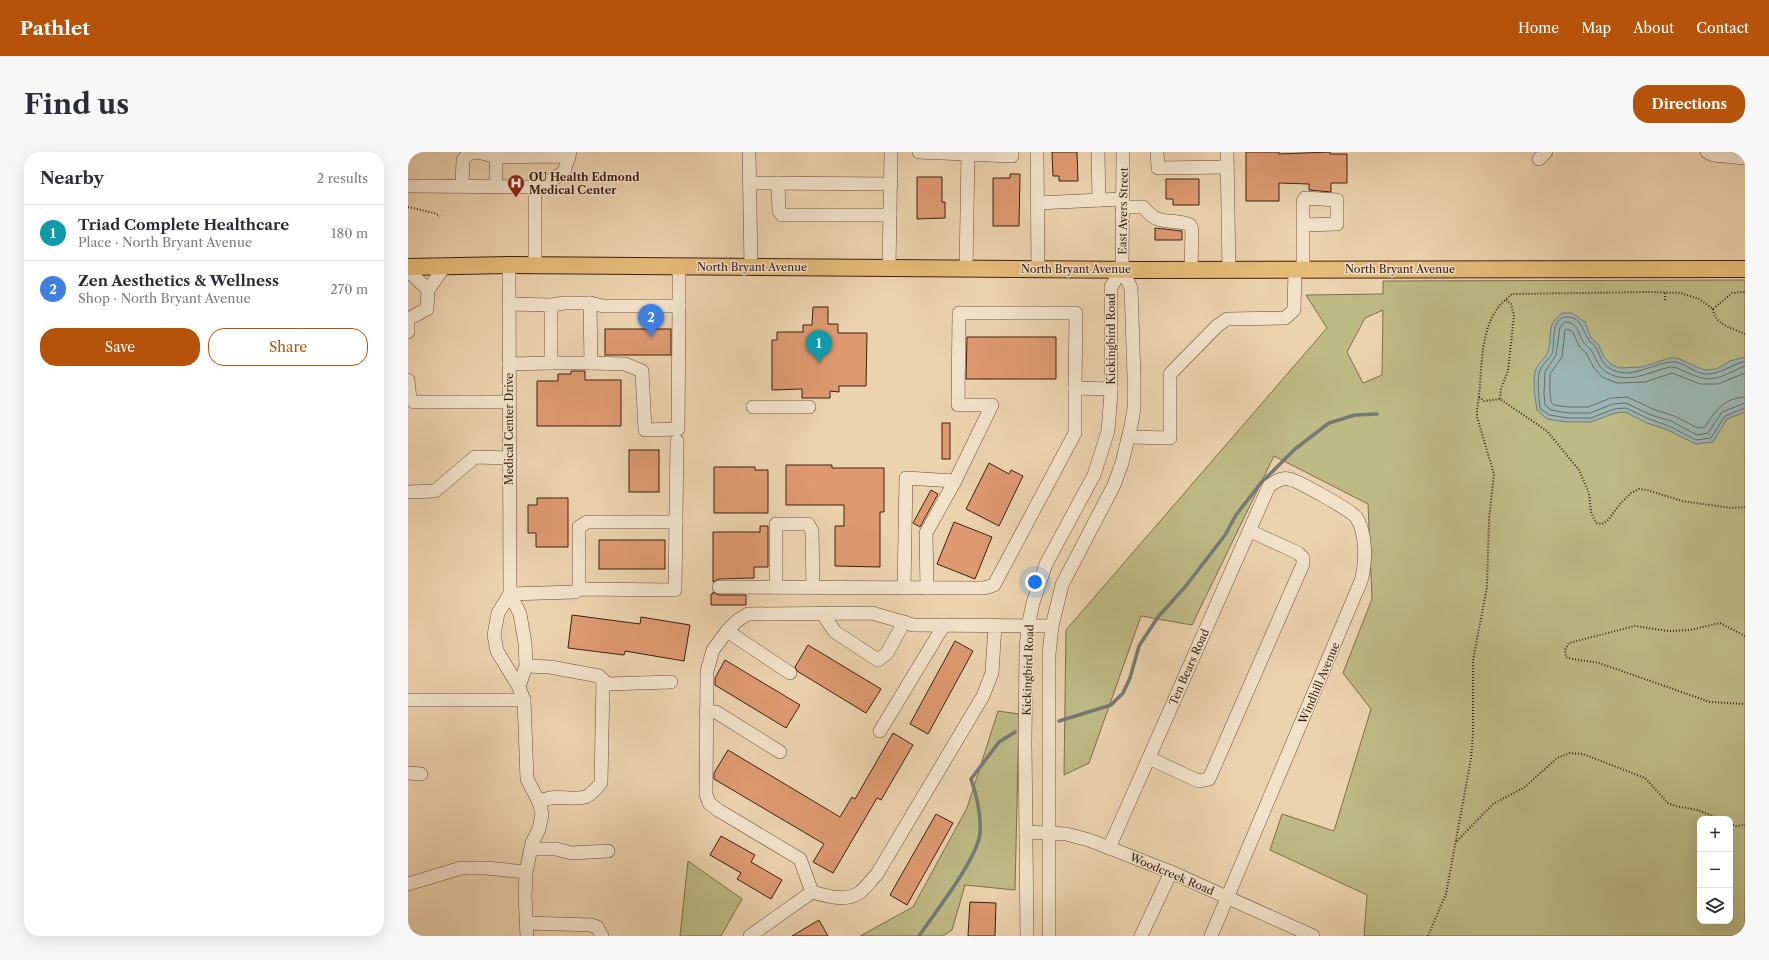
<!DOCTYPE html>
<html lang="en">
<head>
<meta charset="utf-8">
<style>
	body { margin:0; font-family:"Libre Caslon Text",serif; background:#f7f7f7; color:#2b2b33 }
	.controls { position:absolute; right:12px; bottom:12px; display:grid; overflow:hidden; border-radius:8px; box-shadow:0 4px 16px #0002 }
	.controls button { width:36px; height:36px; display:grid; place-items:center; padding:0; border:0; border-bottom:1px solid #e1e1e2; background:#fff; color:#2b2b33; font:20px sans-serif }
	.you { position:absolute; left:627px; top:430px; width:14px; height:14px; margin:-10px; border:3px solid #fff; border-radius:50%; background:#1a73e8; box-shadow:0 0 0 6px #1a73e833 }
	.badge { display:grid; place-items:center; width:26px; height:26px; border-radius:50%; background:#b45309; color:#fff; font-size:13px; font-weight:700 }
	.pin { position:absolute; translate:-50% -33px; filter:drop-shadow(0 1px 2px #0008) }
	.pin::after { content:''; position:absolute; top:21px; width:14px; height:12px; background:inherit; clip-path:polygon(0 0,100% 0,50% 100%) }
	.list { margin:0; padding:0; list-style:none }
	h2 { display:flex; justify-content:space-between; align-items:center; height:52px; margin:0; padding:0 16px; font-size:17px }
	h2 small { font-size:13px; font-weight:400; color:#7c7c81 }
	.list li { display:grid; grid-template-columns:26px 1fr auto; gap:12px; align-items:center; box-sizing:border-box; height:56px; padding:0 16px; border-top:1px solid #e1e1e2 }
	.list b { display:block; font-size:15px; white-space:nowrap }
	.list p { margin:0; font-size:13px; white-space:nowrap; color:#7c7c81 }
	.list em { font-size:13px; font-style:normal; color:#7c7c81 }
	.actions { display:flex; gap:8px; padding:12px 16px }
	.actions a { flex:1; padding:9px 0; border:1px solid #b45309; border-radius:16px; text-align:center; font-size:14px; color:#b45309 }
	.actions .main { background:#b45309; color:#fff }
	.icon { flex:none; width:22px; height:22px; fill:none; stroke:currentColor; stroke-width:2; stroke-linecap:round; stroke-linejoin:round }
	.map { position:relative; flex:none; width:1337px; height:784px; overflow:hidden; border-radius:16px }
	header { display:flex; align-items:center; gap:24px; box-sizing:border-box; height:56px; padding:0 20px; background:#b45309; color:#fff }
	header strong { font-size:19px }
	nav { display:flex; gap:22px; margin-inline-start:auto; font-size:14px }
	.intro { display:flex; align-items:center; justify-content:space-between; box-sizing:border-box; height:96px; padding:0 24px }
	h1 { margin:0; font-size:28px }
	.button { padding:10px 18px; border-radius:16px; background:#b45309; color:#fff; font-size:14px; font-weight:700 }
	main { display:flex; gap:24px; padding:0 24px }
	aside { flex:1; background:#fff; border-radius:16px; box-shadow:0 4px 16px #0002 }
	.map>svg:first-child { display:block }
</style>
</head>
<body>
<header>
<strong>Pathlet</strong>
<nav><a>Home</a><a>Map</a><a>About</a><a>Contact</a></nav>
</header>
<div class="intro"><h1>Find us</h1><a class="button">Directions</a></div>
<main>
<aside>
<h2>Nearby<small>2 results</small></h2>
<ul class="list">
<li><span class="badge" style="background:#0f9aa8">1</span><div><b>Triad Complete Healthcare</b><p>Place · North Bryant Avenue</p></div><em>180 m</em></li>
<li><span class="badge" style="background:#3f7fe0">2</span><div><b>Zen Aesthetics &amp; Wellness</b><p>Shop · North Bryant Avenue</p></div><em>270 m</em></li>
</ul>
<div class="actions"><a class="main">Save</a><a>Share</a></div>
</aside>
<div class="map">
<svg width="1337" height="784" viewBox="0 0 1337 784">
	<rect width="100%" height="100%" fill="#ebd3ae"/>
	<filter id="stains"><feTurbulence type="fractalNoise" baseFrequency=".005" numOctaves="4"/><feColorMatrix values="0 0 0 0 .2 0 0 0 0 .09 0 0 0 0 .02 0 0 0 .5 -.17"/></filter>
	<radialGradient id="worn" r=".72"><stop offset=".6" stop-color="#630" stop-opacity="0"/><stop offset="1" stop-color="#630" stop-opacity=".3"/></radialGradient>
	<g fill="#beba85" stroke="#7d6d4c" fill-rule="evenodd">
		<path d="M 1337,128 L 1337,784 L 956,784 L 959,743 L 862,698 L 874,662 L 926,679 L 963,557 L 935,521 L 964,447 L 960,352 L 866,304 L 784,473 L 733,464 L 681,611 L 656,623 L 658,478 L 919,176 L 898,143 L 975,142 L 975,129 ZM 975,158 L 974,223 L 955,231 L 939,200 L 957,166 ZM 1292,667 L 1322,667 L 1322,769 L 1292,769 Z"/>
		<path d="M 590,559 L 611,562 L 607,738 L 557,733 L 544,778 L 535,784 L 452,784 L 505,755 L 559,656 Z"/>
		<path d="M 280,709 L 334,747 L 313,784 L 272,784 Z"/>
	</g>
	<path fill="#9bb6b3" stroke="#757a73" d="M 1155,161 L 1164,161 L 1177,170 L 1183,186 L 1190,192 L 1196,205 L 1203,212 L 1211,216 L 1234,215 L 1262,206 L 1269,206 L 1296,218 L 1309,217 L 1322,209 L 1337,205 L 1337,260 L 1319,267 L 1305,290 L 1288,292 L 1260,278 L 1239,271 L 1217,260 L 1207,261 L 1183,270 L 1159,270 L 1139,267 L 1129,258 C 1127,245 1124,230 1128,217 C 1130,211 1138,206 1140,199 C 1145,183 1137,172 1155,161 Z"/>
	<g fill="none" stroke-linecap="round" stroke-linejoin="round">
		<g stroke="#6c6b63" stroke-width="1">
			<path d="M 1337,209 C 1323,213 1311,223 1297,222 C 1285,221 1274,208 1263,210 C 1242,212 1222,229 1201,216 C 1192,210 1192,200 1186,193 C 1184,191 1181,190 1180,187 C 1175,178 1173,166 1161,165 C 1141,164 1148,190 1144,202 C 1141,207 1136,211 1133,216 C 1128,224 1131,247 1132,256 L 1141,263 L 1160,266 L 1183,266 L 1206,257 L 1218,256 L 1241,267 L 1261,274 L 1288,288 L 1303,286 L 1317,264 L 1337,256"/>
			<path d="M 1337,214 C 1323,219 1309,230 1294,226 C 1286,225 1269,214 1263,215 C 1241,219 1221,234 1198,220 C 1189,214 1188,205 1183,198 C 1181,195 1178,194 1176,191 C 1170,183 1171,170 1157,170 L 1152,175 L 1148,203 L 1137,220 L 1136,241 L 1137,253 L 1143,258 L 1160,261 L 1182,261 L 1205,252 L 1218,251 L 1243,263 L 1263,269 L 1289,283 L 1300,281 L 1314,260 L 1337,251"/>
			<path d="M 1337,221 L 1310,232 L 1292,232 L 1264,221 L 1237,230 L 1209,231 L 1194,225 L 1186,216 L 1178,201 L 1171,194 L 1165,180 L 1159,177 L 1157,178 L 1154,205 L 1142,222 L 1142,241 L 1143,250 L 1146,253 L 1160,255 L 1180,255 L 1203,246 L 1219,245 L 1245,257 L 1266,264 L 1290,276 L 1297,275 C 1307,259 1316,246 1337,245"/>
		</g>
		<g stroke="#757a73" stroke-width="3.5">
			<path d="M 651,569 L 703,553 L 715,541 L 722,526 L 731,494 L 750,465 L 777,435 L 801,404 L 817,383 L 828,363 L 852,332 L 887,297 L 921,271 L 947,263 L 969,262"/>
			<path d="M 511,784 C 526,762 570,706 572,681 C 573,663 569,644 563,627 L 591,590 L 607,580"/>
		</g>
	</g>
	<g fill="#de9970" stroke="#3c2013">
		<path d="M 644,0 L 669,0 L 670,29 L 651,29 L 651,24 L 645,24 Z"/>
		<path d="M 838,0 L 871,0 L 871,2 L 922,0 L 922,2 L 939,2 L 939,31 L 923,31 L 923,40 L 901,38 L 901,32 L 871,31 L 871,49 L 838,49 Z"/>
		<path d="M 602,22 L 612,22 L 611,74 L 585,74 L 585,26 L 602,26 Z"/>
		<path d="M 509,25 L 534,25 L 534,50 L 537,50 L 537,66 L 509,67 Z"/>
		<path d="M 758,27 L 791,27 L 791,53 L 765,53 L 765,47 L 758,47 Z"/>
		<path d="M 747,76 L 774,79 L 774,88 L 747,88 Z"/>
		<path d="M 405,155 L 420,155 L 420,172 L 430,172 L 430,181 L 459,181 L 458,234 L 431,234 L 431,240 L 422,239 L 422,246 L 394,246 L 394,237 L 364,238 L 364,188 L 369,188 L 369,180 L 395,180 L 395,173 L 404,173 Z"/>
		<rect x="197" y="177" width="66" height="26"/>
		<path d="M 559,185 L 648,185 L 648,227 L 558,227 Z"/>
		<path d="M 163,219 L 177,219 L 177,228 L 213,228 L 213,274 L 129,274 L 129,229 L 150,229 L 150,222 L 163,222 Z"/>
		<rect x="534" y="271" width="8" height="36"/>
		<rect x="221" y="298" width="30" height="42"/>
		<path d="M 581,311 L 601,322 L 603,318 L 615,324 L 591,374 L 558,357 Z"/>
		<path d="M 378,313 L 424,313 L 424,316 L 476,316 L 476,360 L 472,360 L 472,415 L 427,414 L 427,374 L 436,374 L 436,353 L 378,353 Z"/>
		<path d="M 306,315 L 347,315 L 347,318 L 360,318 L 360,361 L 306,361 Z"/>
		<path d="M 523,338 L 530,342 L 512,375 L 505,371 Z"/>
		<path d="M 129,346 L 160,346 L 160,395 L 128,395 L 128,381 L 120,381 L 120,353 L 129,353 Z"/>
		<path d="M 546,370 L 584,385 L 567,427 L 529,412 Z"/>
		<path d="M 352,374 L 360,374 L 360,415 L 346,415 L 346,426 L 311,427 L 305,430 L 305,380 L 352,380 Z"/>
		<rect x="191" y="388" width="66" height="29"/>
		<path d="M 305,440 L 311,443 L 338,443 L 338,453 L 303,453 L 303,442 L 305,442 Z"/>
		<path d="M 164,463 L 232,472 L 233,465 L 282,473 L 276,509 L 217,499 L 216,503 L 160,496 Z"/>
		<path d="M 547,489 L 565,499 L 520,582 L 502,572 Z"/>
		<path d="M 400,493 L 473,537 L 458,561 L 389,519 L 387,515 Z"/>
		<path d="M 317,508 L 392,553 L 378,576 L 307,533 L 307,526 Z"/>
		<path d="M 485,581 L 505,593 L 473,648 L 469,646 L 425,721 L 405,710 L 416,692 L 306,627 L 306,621 L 320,598 L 432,665 L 444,645 L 447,647 Z"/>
		<path d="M 528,662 L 545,671 L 499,753 L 482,743 Z"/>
		<path d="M 313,684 L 347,703 L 343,710 L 374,728 L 363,747 L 329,727 L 333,721 L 302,703 Z"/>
		<path d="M 562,750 L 588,751 L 587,784 L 560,784 Z"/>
		<path d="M 411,768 L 420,784 L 384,784 Z"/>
	</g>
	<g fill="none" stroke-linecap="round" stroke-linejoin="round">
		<g stroke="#684d3a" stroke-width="14">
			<g id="minor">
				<path d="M 341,0 L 343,114"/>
				<path d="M 511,0 L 604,4 L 604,0"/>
				<path d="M 629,0 L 630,117"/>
				<path d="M 690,0 L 691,48"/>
				<path d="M 749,0 L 750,16 L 819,15"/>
				<path d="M 819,0 L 821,118"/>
				<path d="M 1299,0 L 1305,3 L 1337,6"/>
				<path d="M 1131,7 L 1138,0"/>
				<path d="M 342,31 L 483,32"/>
				<path d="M 370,31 L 371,59 L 374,63 L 482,63"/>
				<path d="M 0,34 L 127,35 L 139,31 L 156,20 L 162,0"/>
				<path d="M 54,34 L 55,8 L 60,2 L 69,0 L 90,5 L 150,4 L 161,6"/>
				<path d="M 88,35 L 88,5"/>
				<path d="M 127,35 L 127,114"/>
				<path d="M 630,51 L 714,47"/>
				<path d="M 714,55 L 735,55 C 740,60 743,65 750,67 C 760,71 772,68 782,73 L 784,78 L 783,118"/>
				<path d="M 101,113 L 102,442 L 112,462 L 117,491 L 118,514 L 111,535"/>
				<path d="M 481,116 L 483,0"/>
				<path d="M 558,117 L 560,3"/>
				<path d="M 0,118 L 20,138"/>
				<path d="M 895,118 L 895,73 L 929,72 L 929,48 L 897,46 L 895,50 L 895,73"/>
				<path d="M 182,151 L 195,154 L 271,154 L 271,114"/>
				<path d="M 101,152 L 143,153 L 143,211 L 101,212"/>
				<path d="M 143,153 L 157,151 L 182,151 L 183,211 L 217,212 L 234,219 L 237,278 L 270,277 L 271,154"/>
				<path d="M 0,180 L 0,167 L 19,157 L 20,138 L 37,114"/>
				<path d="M 143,211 L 183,211"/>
				<path d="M 0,228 L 2,247 L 6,250 L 101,250"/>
				<path d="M 345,255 L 401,255"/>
				<path d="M 721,285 L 762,286 L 762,222 L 809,174 L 819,167 L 877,166 L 886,158 L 887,118"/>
				<path d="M 0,340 L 27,339 L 67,305 L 102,306"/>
				<path d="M 311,435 L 576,436 L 586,433 L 667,281 L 667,236 L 703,237"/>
				<path d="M 368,435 L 368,372 L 400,372 L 404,379 L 405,435"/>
				<path d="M 496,436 L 498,326 L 547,329 L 584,253 L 550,253 L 551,161 L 668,161 L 667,236"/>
				<path d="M 519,436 L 518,381 L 547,329"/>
				<path d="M 171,437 L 171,375 L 179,370 L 268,370"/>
				<path d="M 102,442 L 90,461 L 86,483 L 89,499 L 111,535 L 116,548 L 119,627 L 131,650 L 134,662 L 131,677 L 124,691 L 118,720 L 117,744 L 119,784"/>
				<path d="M 102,442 L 167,440 L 171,437 L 267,438 L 269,289"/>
				<path d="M 414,461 L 427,480 L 470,508 L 479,501 L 496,470"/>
				<path d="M 587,473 L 584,521 L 575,544 L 469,722 C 463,728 457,737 451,741 C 437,750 419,744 404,740 L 392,707 L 310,658 L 301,651 L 298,642 L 299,519 L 305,498 L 319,479 L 330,468 L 340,462 L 464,461 L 505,473 L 644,474"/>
				<path d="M 319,479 L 382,521"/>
				<path d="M 118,514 L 142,515 L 191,524 L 199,532 L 263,530"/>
				<path d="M 0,548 L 116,548"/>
				<path d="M 298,560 L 308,560 L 372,600"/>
				<path d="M 472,579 L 536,473"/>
				<path d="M 741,606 L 790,629 L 801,627 L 895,412 L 895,406 L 890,401 L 842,379"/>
				<path d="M 0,621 L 13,622"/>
				<path d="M 131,650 C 146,641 161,649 177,645 C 183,643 189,636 193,631 L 195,528"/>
				<path d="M 618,680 L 658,682 L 681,688 L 763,720 L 905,784"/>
				<path d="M 701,696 L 861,334 C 867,330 873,325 881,327 C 889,328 942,358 948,365 C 959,381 958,411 953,429 L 803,784"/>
				<path d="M 123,697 L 148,697 L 163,701 L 200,699"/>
				<path d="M 0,732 L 53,716 L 78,716 L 118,720"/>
				<path d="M 120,771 L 183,773 L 189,775 L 194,784"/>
				<path d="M 342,784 L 404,740"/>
				<path d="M 619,784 L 617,591 L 618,497 L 620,474 L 625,451 L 638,412 L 686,323 L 700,279 L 703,241 L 703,135 L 714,117"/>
				<path d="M 641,784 L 641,502 L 644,474 L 654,433 L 706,333 L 714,311 L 723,274 L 726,257 L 726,224 L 723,136 L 714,117 L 715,0"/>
				<path d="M 733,784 L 763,720"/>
			</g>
		</g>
		<g stroke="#3c2013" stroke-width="18">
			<path id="major" d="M 0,115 L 101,113 L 734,118 L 1337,117"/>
		</g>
		<g stroke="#3c2013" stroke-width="2" stroke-dasharray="1 2" stroke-linecap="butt">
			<path d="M 0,55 L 26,61 L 32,64"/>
			<path d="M 1257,141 L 1257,149"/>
			<path d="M 1098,148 L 1103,152 L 1106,163 L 1100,219 L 1093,237 L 1092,247 L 1139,279 L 1171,318 L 1181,341 L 1183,360 L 1186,367 L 1189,371 L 1194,372 L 1200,368 L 1212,352 L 1223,341 L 1231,337 L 1239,338 L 1274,349 L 1323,356 L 1337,355"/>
			<path d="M 1305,157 C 1307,173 1324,176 1337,182"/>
			<path d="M 1071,245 L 1076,249 L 1092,247"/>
			<path d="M 1337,484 L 1312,471 L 1282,478 L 1260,479 L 1227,474 L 1161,491 L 1157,498 L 1158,505 C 1166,508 1181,509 1191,511 L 1302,550 L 1337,552"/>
			<path d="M 1322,672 L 1327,674 L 1337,673"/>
			<path d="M 1049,689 L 1085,652 L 1117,635 L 1149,606 L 1162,601 L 1175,602 L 1237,626 L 1260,651 L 1267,654 L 1290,658 L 1312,667"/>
			<path d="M 1020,784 L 1038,742 L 1063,607 L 1065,582 L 1065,508 L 1079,435 L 1081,367 L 1086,322 L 1069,265 L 1069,257 C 1075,226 1070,188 1087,160 C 1091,153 1098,147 1104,142 L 1241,140 L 1273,141 L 1291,147 L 1305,157 L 1324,141 L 1337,140"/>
		</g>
		<use href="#minor" stroke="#f2e2ca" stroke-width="13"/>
		<use href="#major" stroke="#e6ba77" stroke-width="16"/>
	</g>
	<defs>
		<g id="hospital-pin" transform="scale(0.9)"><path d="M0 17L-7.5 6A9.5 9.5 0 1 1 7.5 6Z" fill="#8f2418" stroke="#f2e2ca"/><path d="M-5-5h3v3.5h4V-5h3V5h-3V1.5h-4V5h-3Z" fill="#fff"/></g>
	</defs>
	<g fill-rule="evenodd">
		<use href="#hospital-pin" x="108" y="31"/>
	</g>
	<g text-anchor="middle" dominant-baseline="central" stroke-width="3" stroke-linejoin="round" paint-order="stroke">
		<g font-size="11" font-weight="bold" fill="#3c2013" stroke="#f2e2ca" text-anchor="start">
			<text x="121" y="25">OU Health Edmond<tspan x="121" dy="13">Medical Center</tspan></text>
		</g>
		<g font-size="11" fill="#3c2013" stroke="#f2e2ca">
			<text transform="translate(715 59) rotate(-89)">East Ayers Street</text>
			<text x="344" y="115">North Bryant Avenue</text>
			<text x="668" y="117">North Bryant Avenue</text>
			<text x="992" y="117">North Bryant Avenue</text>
			<text transform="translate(703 187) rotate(-90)">Kickingbird Road</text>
			<text transform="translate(101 277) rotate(-90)">Medical Center Drive</text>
			<text transform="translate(781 515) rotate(-66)">Ten Bears Road</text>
			<text transform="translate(620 518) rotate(-88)">Kickingbird Road</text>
			<text transform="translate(911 531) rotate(-67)">Windhill Avenue</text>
			<text transform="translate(764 722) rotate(23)">Woodcreek Road</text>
		</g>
	</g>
	<rect width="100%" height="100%" filter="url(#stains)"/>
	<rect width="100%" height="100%" fill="url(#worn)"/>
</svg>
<div class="controls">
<button>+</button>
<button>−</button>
<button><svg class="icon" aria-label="layers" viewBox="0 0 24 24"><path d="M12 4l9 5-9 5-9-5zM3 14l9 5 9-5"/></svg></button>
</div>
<div class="you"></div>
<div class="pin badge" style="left:411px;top:211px;background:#0f9aa8">1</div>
<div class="pin badge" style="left:243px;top:185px;background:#3f7fe0">2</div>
</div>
</main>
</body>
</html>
